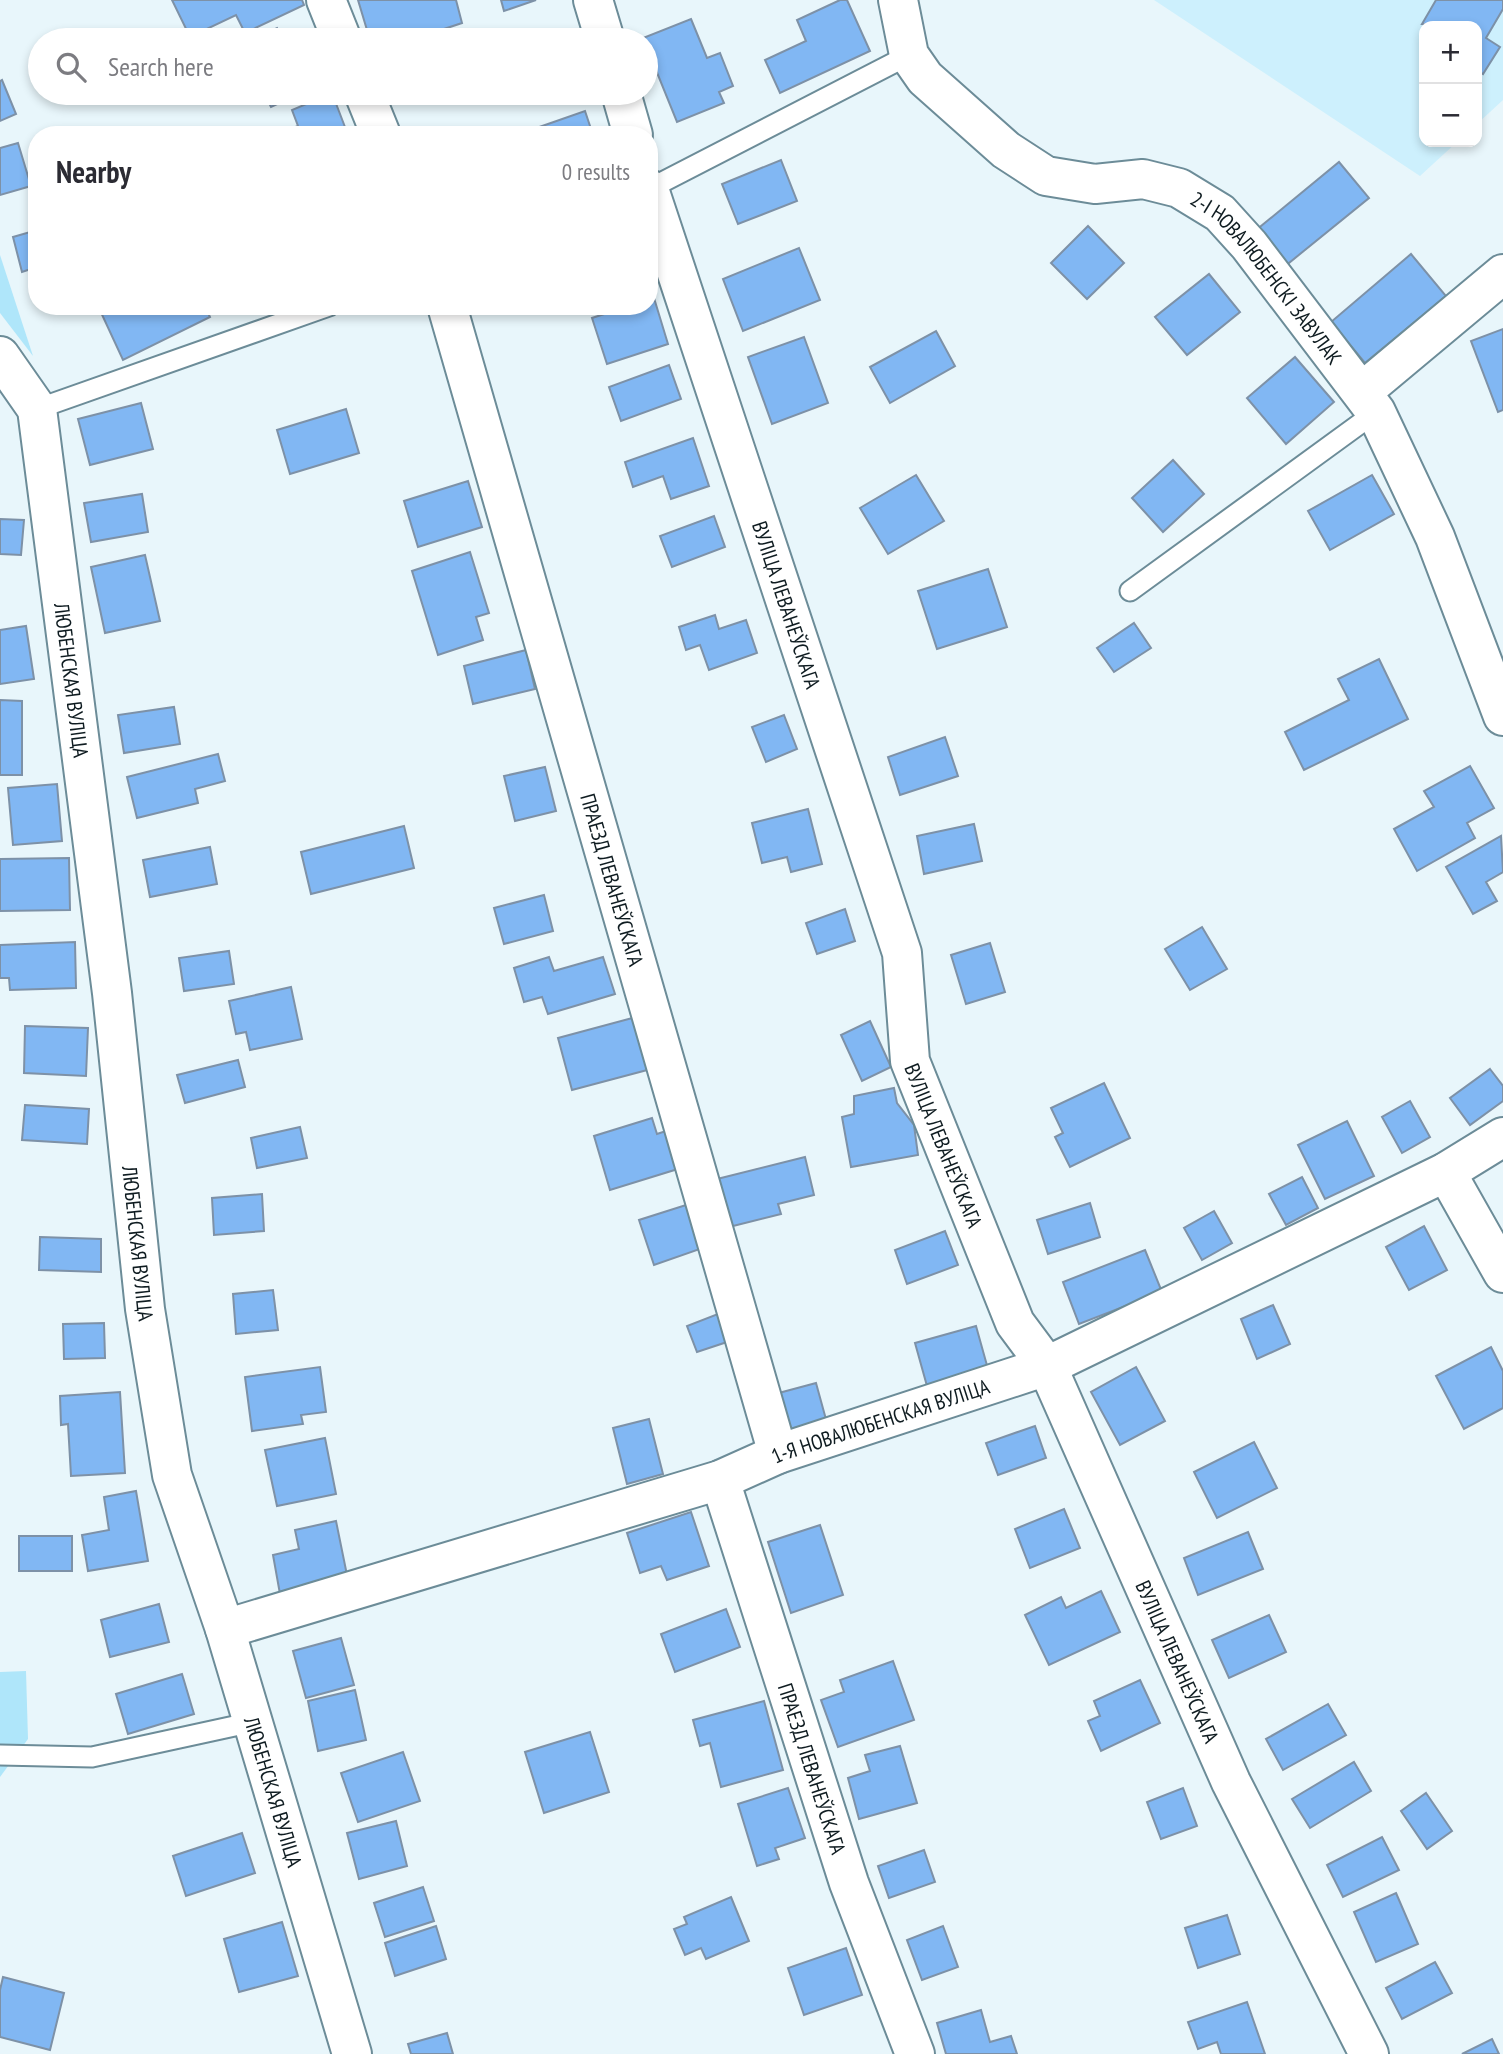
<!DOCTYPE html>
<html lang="en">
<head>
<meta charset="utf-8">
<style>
	body { margin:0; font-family:"PT Sans Narrow",sans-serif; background:#f2f2f3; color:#2b2b33 }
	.controls { position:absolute; right:21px; top:21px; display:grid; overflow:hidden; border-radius:14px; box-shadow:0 4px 10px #0003 }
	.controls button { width:63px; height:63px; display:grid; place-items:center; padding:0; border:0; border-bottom:2px solid #e1e1e2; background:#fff; color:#2b2b33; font:35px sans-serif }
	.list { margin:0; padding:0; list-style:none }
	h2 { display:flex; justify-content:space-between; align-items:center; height:91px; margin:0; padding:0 28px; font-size:30px }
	h2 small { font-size:23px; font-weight:400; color:#7c7c81 }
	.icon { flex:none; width:38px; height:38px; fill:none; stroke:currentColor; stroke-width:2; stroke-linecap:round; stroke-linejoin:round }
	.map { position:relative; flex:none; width:1503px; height:2054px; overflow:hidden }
	.search { position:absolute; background:#fff; box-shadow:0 4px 10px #0003; left:28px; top:28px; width:630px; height:77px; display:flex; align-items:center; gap:18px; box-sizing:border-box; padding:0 24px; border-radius:38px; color:#7c7c81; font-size:26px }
	.panel { position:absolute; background:#fff; box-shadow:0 4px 10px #0003; left:28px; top:126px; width:630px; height:189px; border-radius:28px }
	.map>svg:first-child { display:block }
</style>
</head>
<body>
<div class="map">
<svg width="1503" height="2054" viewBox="0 0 1503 2054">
	<rect width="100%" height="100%" fill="#e8f6fb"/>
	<path fill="#cdf0fd" d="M 1154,0 L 1503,0 L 1503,100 L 1477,124 L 1477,26 L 1424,26 L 1424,142 L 1457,142 L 1420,176 Z"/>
	<g fill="#afe6fa">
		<path d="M 0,255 L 33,356 L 0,313 Z"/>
		<path d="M 26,1671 L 28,1739 L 0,1777 L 0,1672 Z"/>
	</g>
	<g fill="#81b7f3" stroke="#7d91a7" stroke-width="2">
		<path d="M 172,0 L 302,0 L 304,5 L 245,33 L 236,15 L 190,37 Z"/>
		<path d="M 358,0 L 456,0 L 462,23 L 444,29 L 447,40 L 370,40 Z"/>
		<path d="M 501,0 L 536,0 L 504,11 Z"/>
		<path d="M 840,0 L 847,0 L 870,51 L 780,93 L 765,60 L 806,41 L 797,20 Z"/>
		<path d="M 1436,0 L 1503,0 L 1503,9 L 1486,38 L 1500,47 L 1483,74 L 1477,70 L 1477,26 L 1422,24 Z"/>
		<path d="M 691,19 L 707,58 L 720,53 L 733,86 L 719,92 L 724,103 L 677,122 L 643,38 Z"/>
		<path d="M 277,28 L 283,40 L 252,40 Z"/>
		<path d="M 2,80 L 16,114 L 0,121 L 0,81 Z"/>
		<path d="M 264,93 L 301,93 L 271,107 Z"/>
		<path d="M 332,93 L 348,135 L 275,135 L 298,126 L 292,110 Z"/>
		<path d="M 585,111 L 593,135 L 529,135 L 528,131 Z"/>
		<path d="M 18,143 L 31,186 L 0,195 L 0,148 Z"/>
		<path d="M 781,160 L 797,201 L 738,224 L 722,184 Z"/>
		<path d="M 1339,162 L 1369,198 L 1284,267 L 1255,231 Z"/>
		<path d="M 1088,226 L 1124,263 L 1087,299 L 1051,263 Z"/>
		<path d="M 37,230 L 37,267 L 22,272 L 13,237 Z"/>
		<path d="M 799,248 L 820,300 L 743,331 L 723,279 Z"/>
		<path d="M 1411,254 L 1446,296 L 1365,363 L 1331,322 Z"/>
		<path d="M 1209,274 L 1240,312 L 1187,355 L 1155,317 Z"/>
		<path d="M 654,298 L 668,344 L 607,364 L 592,318 L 629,306 L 649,306 L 649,300 Z"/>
		<path d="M 98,306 L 205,306 L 210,317 L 123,360 Z"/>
		<path d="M 1503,329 L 1503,410 L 1498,412 L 1471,341 Z"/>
		<path d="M 936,331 L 955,366 L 890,403 L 870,367 Z"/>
		<path d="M 804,337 L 828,403 L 772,424 L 748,357 Z"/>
		<path d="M 1295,357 L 1334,402 L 1286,444 L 1247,398 Z"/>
		<path d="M 669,365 L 681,399 L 621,421 L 609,387 Z"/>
		<path d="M 141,403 L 153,449 L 90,465 L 78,419 Z"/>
		<path d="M 346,409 L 359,453 L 290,474 L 277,430 Z"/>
		<path d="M 693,438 L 709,486 L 671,499 L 663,476 L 633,487 L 625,462 Z"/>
		<path d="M 1173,460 L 1204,494 L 1163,532 L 1132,498 Z"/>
		<path d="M 916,475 L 944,521 L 888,554 L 860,508 Z"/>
		<path d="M 1372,475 L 1394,514 L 1330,550 L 1308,511 Z"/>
		<path d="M 468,481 L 482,527 L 418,547 L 404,501 Z"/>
		<path d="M 142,494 L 148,532 L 91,542 L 84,503 Z"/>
		<path d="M 714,516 L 725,547 L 672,567 L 660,536 Z"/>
		<path d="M 0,519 L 24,520 L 21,555 L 0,554 Z"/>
		<path d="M 470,552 L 489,613 L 476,617 L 483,640 L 438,655 L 412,571 Z"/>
		<path d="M 145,555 L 160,621 L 105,633 L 91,567 Z"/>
		<path d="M 988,569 L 1007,627 L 937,649 L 918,591 Z"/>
		<path d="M 715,615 L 719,629 L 746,620 L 757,653 L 709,670 L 700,645 L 686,650 L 679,627 Z"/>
		<path d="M 1134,623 L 1151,648 L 1114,672 L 1097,648 Z"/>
		<path d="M 26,626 L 34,679 L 0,684 L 0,630 Z"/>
		<path d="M 526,650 L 535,689 L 473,704 L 464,666 Z"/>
		<path d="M 1379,659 L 1408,719 L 1304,770 L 1285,732 L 1349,700 L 1338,679 Z"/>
		<path d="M 0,700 L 22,701 L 22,775 L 0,775 Z"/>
		<path d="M 174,707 L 180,744 L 124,753 L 118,715 Z"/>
		<path d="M 784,715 L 797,749 L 766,762 L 752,727 Z"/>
		<path d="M 945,737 L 958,776 L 900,795 L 888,757 Z"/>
		<path d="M 218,754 L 225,781 L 195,789 L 198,803 L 137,818 L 127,777 Z"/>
		<path d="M 1470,766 L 1494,808 L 1467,823 L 1475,838 L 1417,871 L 1394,829 L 1434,807 L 1424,791 Z"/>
		<path d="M 545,767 L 556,811 L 515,821 L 504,776 Z"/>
		<path d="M 57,784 L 62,841 L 13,845 L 8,788 Z"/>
		<path d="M 808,809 L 822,864 L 791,872 L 787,857 L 762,863 L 752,823 Z"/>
		<path d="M 974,824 L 982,861 L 924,874 L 917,836 Z"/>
		<path d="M 404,826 L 414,868 L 311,894 L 301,852 Z"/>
		<path d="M 1501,836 L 1503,872 L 1486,882 L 1497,901 L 1473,914 L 1446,867 Z"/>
		<path d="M 210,847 L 217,884 L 150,897 L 143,860 Z"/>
		<path d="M 69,858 L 70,910 L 0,911 L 0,859 Z"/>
		<path d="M 544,895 L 553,931 L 504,944 L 494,908 Z"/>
		<path d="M 845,909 L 855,941 L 817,954 L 806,923 Z"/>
		<path d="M 1202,927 L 1227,969 L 1190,990 L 1165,949 Z"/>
		<path d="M 75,942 L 76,988 L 10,990 L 9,978 L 0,978 L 0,945 Z"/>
		<path d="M 990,943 L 1005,992 L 966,1004 L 951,955 Z"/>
		<path d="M 229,951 L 234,984 L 184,991 L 179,958 Z"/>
		<path d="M 549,957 L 554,971 L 603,957 L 615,994 L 548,1014 L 542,997 L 524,1002 L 514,968 Z"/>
		<path d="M 291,987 L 302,1039 L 250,1050 L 246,1032 L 236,1034 L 229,1001 Z"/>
		<path d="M 636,1017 L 651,1069 L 572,1090 L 558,1038 Z"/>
		<path d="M 870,1021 L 891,1067 L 862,1081 L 841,1035 Z"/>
		<path d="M 25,1026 L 88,1028 L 86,1076 L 24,1073 Z"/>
		<path d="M 238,1060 L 245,1087 L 185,1103 L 177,1075 Z"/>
		<path d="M 1490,1069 L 1503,1086 L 1503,1101 L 1470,1125 L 1450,1098 Z"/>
		<path d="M 1104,1083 L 1130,1138 L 1070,1167 L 1055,1137 L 1063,1133 L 1051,1108 Z"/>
		<path d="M 894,1088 L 897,1103 L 914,1125 L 918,1155 L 851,1167 L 842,1117 L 854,1114 L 854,1096 Z"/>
		<path d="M 1410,1101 L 1430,1137 L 1402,1153 L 1382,1117 Z"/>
		<path d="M 25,1105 L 89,1109 L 87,1144 L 22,1140 Z"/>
		<path d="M 652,1118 L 657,1134 L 669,1130 L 681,1168 L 610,1190 L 594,1136 Z"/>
		<path d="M 1347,1121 L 1374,1176 L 1325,1199 L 1298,1145 Z"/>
		<path d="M 300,1127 L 307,1158 L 257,1168 L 251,1138 Z"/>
		<path d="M 805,1157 L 814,1195 L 778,1204 L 781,1214 L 729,1227 L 717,1179 Z"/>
		<path d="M 1302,1177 L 1318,1208 L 1286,1225 L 1269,1194 Z"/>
		<path d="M 262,1194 L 264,1231 L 214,1235 L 212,1198 Z"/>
		<path d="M 1090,1203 L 1100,1237 L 1048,1254 L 1037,1220 Z"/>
		<path d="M 686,1205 L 700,1249 L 654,1265 L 639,1220 Z"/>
		<path d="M 1214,1211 L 1232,1243 L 1202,1260 L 1184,1228 Z"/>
		<path d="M 1424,1226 L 1447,1270 L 1409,1290 L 1386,1247 Z"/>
		<path d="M 945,1231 L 958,1265 L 907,1284 L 895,1250 Z"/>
		<path d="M 40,1237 L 101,1239 L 101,1272 L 39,1270 Z"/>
		<path d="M 1145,1250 L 1162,1292 L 1079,1324 L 1063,1282 Z"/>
		<path d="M 273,1290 L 278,1330 L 236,1334 L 233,1294 Z"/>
		<path d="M 1273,1305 L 1290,1344 L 1257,1359 L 1241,1319 Z"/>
		<path d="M 723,1312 L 733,1340 L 697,1352 L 687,1326 Z"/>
		<path d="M 104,1323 L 105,1358 L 64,1359 L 63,1324 Z"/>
		<path d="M 976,1326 L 988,1369 L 927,1386 L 915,1343 Z"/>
		<path d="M 1491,1347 L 1503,1371 L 1503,1408 L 1464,1429 L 1436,1376 Z"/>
		<path d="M 320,1367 L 326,1412 L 301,1415 L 303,1424 L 252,1431 L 245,1377 Z"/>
		<path d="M 1136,1367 L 1165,1421 L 1120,1445 L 1091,1392 Z"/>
		<path d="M 816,1383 L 827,1423 L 786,1434 L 775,1394 Z"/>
		<path d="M 120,1392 L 125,1473 L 71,1476 L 68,1424 L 61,1425 L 60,1396 Z"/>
		<path d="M 649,1419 L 663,1474 L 627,1484 L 613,1428 Z"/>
		<path d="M 1035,1426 L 1046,1458 L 998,1475 L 986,1443 Z"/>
		<path d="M 325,1438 L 336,1494 L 277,1506 L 265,1450 Z"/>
		<path d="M 1254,1442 L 1277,1488 L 1217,1518 L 1194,1472 Z"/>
		<path d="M 136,1491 L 148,1561 L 88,1571 L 82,1535 L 109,1530 L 104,1497 Z"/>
		<path d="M 1064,1509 L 1080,1548 L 1030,1568 L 1015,1529 Z"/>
		<path d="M 691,1512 L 709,1566 L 667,1580 L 661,1566 L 640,1573 L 627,1533 Z"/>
		<path d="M 336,1521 L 348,1580 L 280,1594 L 273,1555 L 299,1549 L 295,1530 Z"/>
		<path d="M 820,1525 L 843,1595 L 791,1613 L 768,1542 Z"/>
		<path d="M 1248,1532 L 1263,1569 L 1198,1595 L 1184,1558 Z"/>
		<rect x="19" y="1536" width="53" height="35"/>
		<path d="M 1101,1591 L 1120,1632 L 1049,1665 L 1025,1615 L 1061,1597 L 1066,1608 Z"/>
		<path d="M 159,1604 L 169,1642 L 110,1657 L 101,1620 Z"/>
		<path d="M 726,1609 L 740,1647 L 675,1672 L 661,1634 Z"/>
		<path d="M 1269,1615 L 1286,1652 L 1229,1678 L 1212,1640 Z"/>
		<path d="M 341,1638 L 354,1685 L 306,1698 L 293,1651 Z"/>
		<path d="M 893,1661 L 914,1720 L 838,1747 L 821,1700 L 844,1692 L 840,1680 Z"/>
		<path d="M 182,1674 L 194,1714 L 128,1734 L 116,1694 Z"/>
		<path d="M 1140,1680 L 1160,1723 L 1101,1751 L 1088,1721 L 1100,1716 L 1094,1701 Z"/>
		<path d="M 355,1690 L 366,1740 L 318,1751 L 308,1701 Z"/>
		<path d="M 764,1701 L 783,1770 L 721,1787 L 710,1743 L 700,1746 L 693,1720 Z"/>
		<path d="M 1328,1704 L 1346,1735 L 1283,1770 L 1266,1739 Z"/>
		<path d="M 590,1732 L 609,1792 L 544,1813 L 525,1752 Z"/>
		<path d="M 900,1746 L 917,1803 L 859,1819 L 848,1778 L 870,1771 L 865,1755 Z"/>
		<path d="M 403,1752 L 420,1801 L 358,1822 L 341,1773 Z"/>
		<path d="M 1354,1762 L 1371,1791 L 1310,1828 L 1292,1799 Z"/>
		<path d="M 788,1788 L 805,1838 L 775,1848 L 779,1859 L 757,1866 L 738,1804 Z"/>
		<path d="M 1183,1788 L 1197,1826 L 1161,1839 L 1147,1802 Z"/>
		<path d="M 1426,1793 L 1452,1831 L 1427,1849 L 1401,1811 Z"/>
		<path d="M 396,1821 L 407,1866 L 359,1879 L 347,1833 Z"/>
		<path d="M 242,1833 L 255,1873 L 186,1896 L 173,1856 Z"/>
		<path d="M 1382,1837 L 1399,1870 L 1343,1897 L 1327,1865 Z"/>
		<path d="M 924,1850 L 935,1882 L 889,1898 L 878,1866 Z"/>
		<path d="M 423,1887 L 434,1921 L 385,1937 L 374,1903 Z"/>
		<path d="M 1396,1893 L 1418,1944 L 1376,1962 L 1354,1912 Z"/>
		<path d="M 731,1897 L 749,1941 L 706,1959 L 701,1948 L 685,1955 L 674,1929 L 687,1924 L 684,1917 Z"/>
		<path d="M 1227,1915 L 1240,1954 L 1198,1968 L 1185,1928 Z"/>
		<path d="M 282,1922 L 298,1976 L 239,1992 L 224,1939 Z"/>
		<path d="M 436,1926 L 446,1959 L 395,1976 L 385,1943 Z"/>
		<path d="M 943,1926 L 958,1967 L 922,1980 L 907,1940 Z"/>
		<path d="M 846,1948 L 862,1995 L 804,2015 L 788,1968 Z"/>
		<path d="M 1435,1962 L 1452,1993 L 1402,2019 L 1386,1988 Z"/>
		<path d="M 3,1977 L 64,1993 L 50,2050 L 0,2037 L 0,1990 Z"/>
		<path d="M 1247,2002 L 1265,2054 L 1221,2054 L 1217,2042 L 1198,2049 L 1188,2022 Z"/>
		<path d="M 981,2010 L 990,2042 L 1011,2036 L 1017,2054 L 946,2054 L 937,2023 Z"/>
		<path d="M 447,2033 L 453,2054 L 411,2054 L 408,2044 Z"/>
		<path d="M 1492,2039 L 1499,2054 L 1462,2054 Z"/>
	</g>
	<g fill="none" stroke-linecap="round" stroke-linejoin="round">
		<g stroke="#6c8c98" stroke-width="23">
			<g id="service">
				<path d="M 649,189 L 909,55"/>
				<path d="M 37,409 L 329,306"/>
				<path d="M 1130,591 L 1376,412"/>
				<path d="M 0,1755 L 92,1757 L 253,1722"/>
			</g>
		</g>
		<g stroke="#6c8c98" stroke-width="42">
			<g id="minor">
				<path d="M 326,0 L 342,40"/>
				<path d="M 593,0 L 605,40"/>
				<path id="s1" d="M 898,0 L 909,55 L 925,78 L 1006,150 L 1046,176 L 1095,184 L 1143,179 L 1179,188 L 1220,213 L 1249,245 L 1376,412 L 1435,537 L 1503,716"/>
				<path d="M 364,93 L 381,135"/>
				<path d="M 621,93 L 633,135"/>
				<path id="s2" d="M 649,189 L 902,953 L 910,1061 L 1015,1323 L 1047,1366 L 1231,1782 L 1369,2054"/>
				<path id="s3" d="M 447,306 L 778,1454"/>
				<path id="s4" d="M 0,356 L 37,409 L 112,993 L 145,1309 L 172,1475 L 225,1629 L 352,2054"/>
				<path d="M 1363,391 L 1503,274"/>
				<path d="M 1446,1172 L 1503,1273"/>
				<path id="s5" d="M 720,1480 L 849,1883 L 915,2054"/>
				<path id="s6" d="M 225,1629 L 720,1480 L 778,1454 L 1047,1366 L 1446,1172 L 1503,1137"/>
			</g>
		</g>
		<use href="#service" stroke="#fff" stroke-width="19"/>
		<use href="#minor" stroke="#fff" stroke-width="38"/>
	</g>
	<g text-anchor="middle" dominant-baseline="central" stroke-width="5" stroke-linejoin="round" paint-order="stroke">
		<g font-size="21" fill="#0f1c21" stroke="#e8f6fb">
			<text stroke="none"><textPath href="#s1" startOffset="502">2-І НОВАЛЮБЕНСКІ ЗАВУЛАК</textPath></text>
			<text stroke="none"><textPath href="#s2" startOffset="438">ВУЛІЦА ЛЕВАНЕЎСКАГА</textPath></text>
			<text stroke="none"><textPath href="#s4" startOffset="338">ЛЮБЕНСКАЯ ВУЛІЦА</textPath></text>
			<text stroke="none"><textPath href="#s3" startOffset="597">ПРАЕЗД ЛЕВАНЕЎСКАГА</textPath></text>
			<text stroke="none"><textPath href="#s2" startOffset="1004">ВУЛІЦА ЛЕВАНЕЎСКАГА</textPath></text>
			<text stroke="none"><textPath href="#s4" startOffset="905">ЛЮБЕНСКАЯ ВУЛІЦА</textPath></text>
			<text stroke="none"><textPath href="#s6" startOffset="688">1-Я НОВАЛЮБЕНСКАЯ ВУЛІЦА</textPath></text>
			<text stroke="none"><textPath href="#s2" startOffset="1572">ВУЛІЦА ЛЕВАНЕЎСКАГА</textPath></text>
			<text stroke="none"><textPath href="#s5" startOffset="303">ПРАЕЗД ЛЕВАНЕЎСКАГА</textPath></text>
			<text stroke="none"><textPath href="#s4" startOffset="1472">ЛЮБЕНСКАЯ ВУЛІЦА</textPath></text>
		</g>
	</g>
</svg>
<div class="controls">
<button>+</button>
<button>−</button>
</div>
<div class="search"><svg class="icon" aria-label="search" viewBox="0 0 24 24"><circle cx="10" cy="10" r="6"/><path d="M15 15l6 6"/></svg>Search here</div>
<section class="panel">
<h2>Nearby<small>0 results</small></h2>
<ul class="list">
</ul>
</section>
</div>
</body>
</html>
